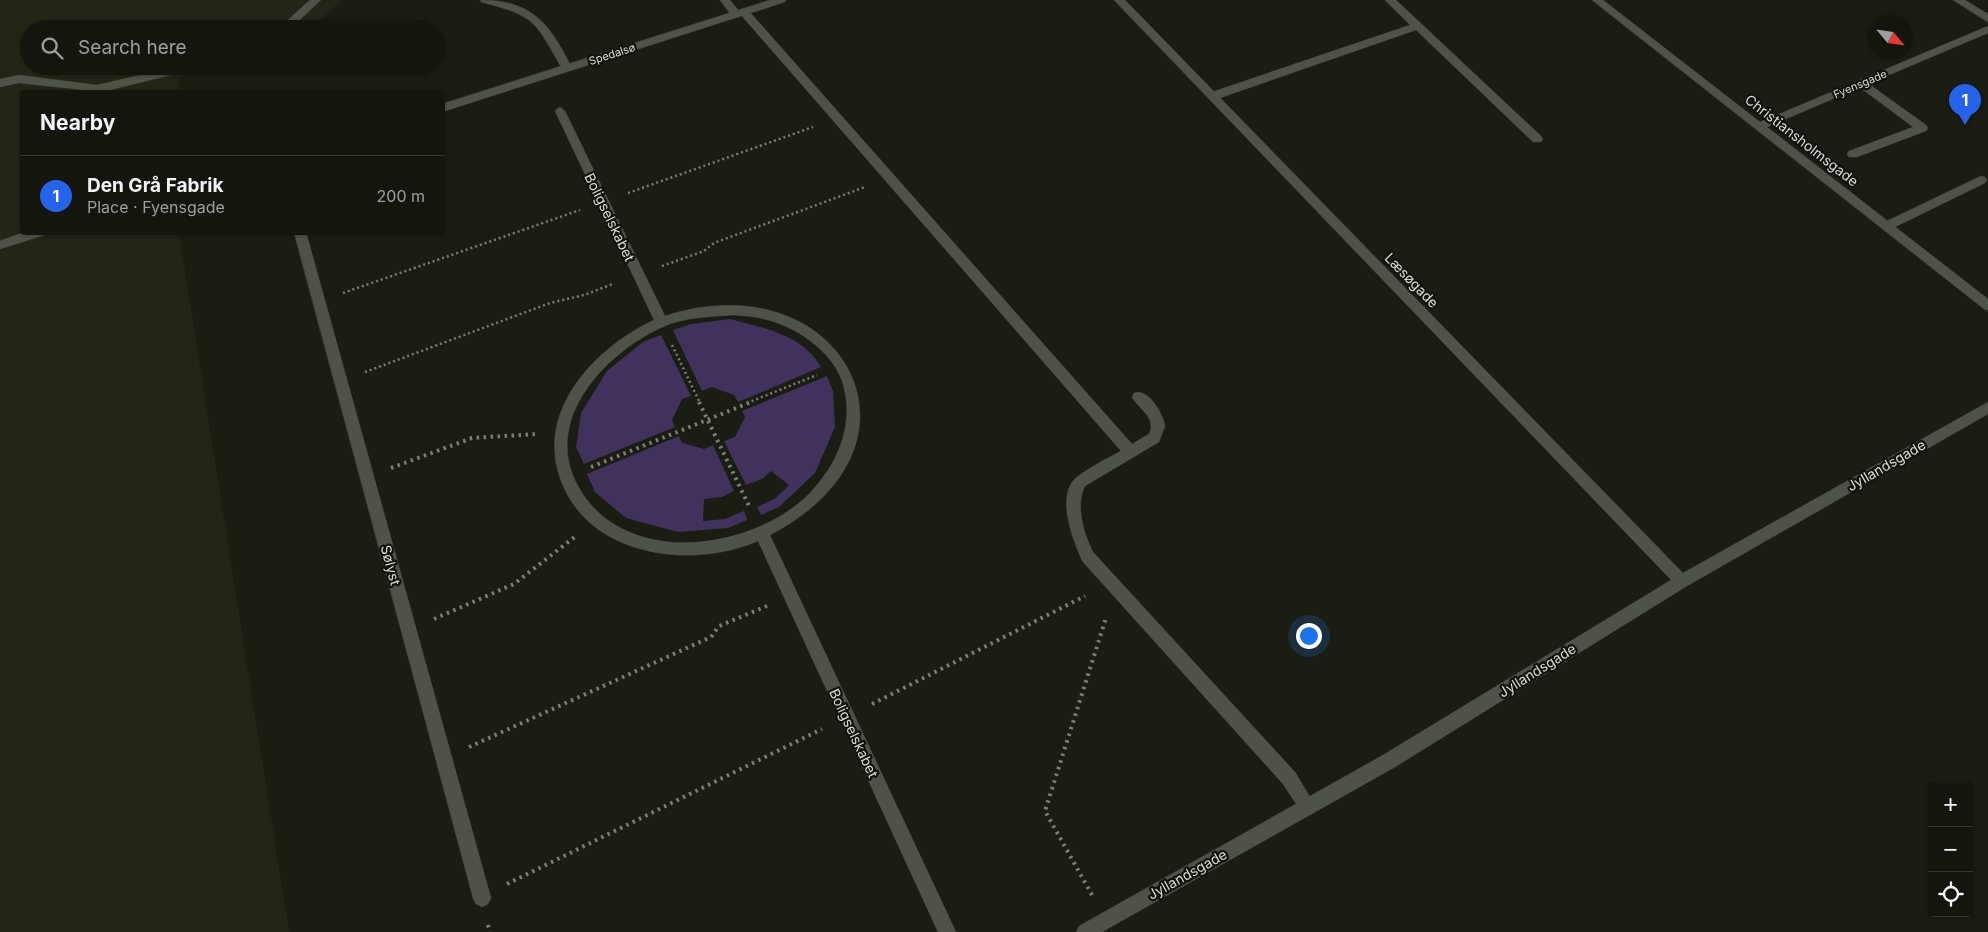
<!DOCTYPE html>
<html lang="en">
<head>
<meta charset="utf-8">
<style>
	body { margin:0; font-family:Inter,sans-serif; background:#1d1f17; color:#f1f3f6 }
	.controls { position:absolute; right:15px; bottom:15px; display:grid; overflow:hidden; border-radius:5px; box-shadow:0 1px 4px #0004 }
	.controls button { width:45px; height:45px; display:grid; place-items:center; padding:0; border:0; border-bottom:1px solid #33352e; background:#14160e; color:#f1f3f6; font:25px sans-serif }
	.compass { position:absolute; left:1868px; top:15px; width:45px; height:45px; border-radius:50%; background:#14160e; box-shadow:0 1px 4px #0004; rotate:119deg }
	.you { position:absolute; left:1308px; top:635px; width:18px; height:18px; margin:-12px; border:4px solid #fff; border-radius:50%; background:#1a73e8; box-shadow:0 0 0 8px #1a73e833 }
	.badge { display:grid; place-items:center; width:32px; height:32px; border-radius:50%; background:#2563eb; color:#fff; font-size:16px; font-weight:700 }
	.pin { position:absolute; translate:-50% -41px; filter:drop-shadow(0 1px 2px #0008) }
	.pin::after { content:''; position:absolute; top:26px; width:18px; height:15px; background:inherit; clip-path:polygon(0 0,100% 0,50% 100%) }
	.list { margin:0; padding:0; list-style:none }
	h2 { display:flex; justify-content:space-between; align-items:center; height:65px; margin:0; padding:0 20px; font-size:21px }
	h2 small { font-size:16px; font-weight:400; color:#9d9f9e }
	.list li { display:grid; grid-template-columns:32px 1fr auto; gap:15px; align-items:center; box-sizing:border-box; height:80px; padding:0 20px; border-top:1px solid #33352e }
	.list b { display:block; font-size:19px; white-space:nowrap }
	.list p { margin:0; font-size:16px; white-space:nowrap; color:#9d9f9e }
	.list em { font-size:16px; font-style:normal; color:#9d9f9e }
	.icon { flex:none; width:28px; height:28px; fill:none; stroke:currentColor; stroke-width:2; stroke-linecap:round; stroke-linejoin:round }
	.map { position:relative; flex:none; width:1988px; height:932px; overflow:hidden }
	.search { position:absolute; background:#14160e; box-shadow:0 1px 4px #0004; left:20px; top:20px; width:425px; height:55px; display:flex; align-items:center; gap:12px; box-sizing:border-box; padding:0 18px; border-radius:28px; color:#9d9f9e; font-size:19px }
	.panel { position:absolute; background:#14160e; box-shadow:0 1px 4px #0004; left:20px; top:90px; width:425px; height:145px; border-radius:5px }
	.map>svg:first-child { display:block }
</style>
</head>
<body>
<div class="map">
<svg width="1988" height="932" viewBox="0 0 1988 932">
	<rect width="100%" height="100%" fill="#1b1d13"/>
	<path fill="#232616" d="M 0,0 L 342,0 L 310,29 L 29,29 L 29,66 L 231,66 L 178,78 L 178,92 L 22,92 L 22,232 L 179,233 L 289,932 L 0,932 Z"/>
	<g fill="#41325d">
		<path d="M 730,319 C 763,328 802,334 821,367 L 738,402 L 734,395 L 712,387 L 702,391 L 673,330 L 691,324 Z"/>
		<path d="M 661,335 L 691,396 L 682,399 L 672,420 L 675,427 L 584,464 L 576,447 L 581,413 L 607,371 L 643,342 Z"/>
		<path d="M 827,376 L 833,391 L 835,427 L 815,473 L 779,507 L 761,515 L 757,507 L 776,498 L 789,485 L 771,471 L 762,479 L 746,485 L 724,441 L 735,437 L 745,417 L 742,411 Z"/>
		<path d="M 679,436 L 682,443 L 704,449 L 713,445 L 734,491 L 722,497 L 704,499 L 703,521 L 725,519 L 744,511 L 747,520 L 728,528 L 678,532 L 626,518 L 595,492 L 587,474 Z"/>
	</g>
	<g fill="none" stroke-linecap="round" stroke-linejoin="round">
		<g stroke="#353630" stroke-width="1">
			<g id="service">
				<path d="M 310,0 L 321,0 L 290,29 L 278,29 Z"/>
				<path d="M 720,0 L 730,0 L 739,11 L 744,9 L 748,10 L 1132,444 L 1149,434 C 1157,417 1139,410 1132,397 L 1134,393 C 1149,388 1163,414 1165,426 L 1159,442 L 1085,486 C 1075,506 1084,534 1093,552 L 1295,772 L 1316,807 L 1314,813 L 1308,815 L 1302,813 L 1283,784 L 1083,562 C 1073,542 1055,494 1077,477 C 1090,467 1106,459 1121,451 L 741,15 L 736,17 L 732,16 Z"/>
				<path d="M 1385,0 L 1396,0 L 1541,136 L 1543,139 L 1541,142 L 1533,142 L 1416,30 L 1217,99 L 1213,100 L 1208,96 L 1209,93 L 1410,25 Z"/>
				<path d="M 179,66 L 200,66 L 195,69 L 102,92 L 19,83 L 0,87 L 0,79 L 19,75 L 97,85 Z"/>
				<path d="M 1862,79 L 1926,125 L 1928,128 L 1926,131 L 1857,157 L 1849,157 L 1847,154 L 1849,151 L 1913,127 L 1858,86 L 1857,83 Z"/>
				<path d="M 1981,176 L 1985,177 L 1987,180 L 1985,183 L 1891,229 L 1887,230 L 1881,226 L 1883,223 Z"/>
				<path d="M 294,232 L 306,232 L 491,898 L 488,904 L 482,907 L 476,904 L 473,898 Z"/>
			</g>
		</g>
		<g stroke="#353630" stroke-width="1">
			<g id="minor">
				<path d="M 480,0 C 533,0 550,24 572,68 L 571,70 L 563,70 C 534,22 539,17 481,2 Z"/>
				<path d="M 1114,0 L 1125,0 L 1683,573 L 1988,402 L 1988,414 L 1687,586 L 1395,767 L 1102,932 L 1076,932 L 1079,926 L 1383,755 L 1671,580 Z"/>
				<path d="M 1592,0 L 1603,0 L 1760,122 L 1988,26 L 1988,33 L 1767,127 L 1988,299 L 1988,311 L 1984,309 Z"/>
				<path d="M 1953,0 L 1965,0 L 1988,14 L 1988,22 Z"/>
				<path d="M 560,107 L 565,111 L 665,316 C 840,259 945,444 770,535 L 956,932 L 938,932 L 758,541 C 691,570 587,557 560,478 C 536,409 596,347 654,320 L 555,111 ZM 732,315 C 743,316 753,316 764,319 C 795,326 831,350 842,381 C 856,423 838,464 809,494 C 748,554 615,569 574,478 C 546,413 611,349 665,326 C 686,317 710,317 732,315 Z"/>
			</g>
		</g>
		<g stroke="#353630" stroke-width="1">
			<g id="tertiary">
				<path d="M 770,0 L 786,0 L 785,2 L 442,112 L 442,104 Z"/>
				<path d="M 25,232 L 47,232 L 45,235 L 0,249 L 0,241 Z"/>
			</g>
		</g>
		<g stroke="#7c7e75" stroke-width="2.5" stroke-dasharray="2 3" stroke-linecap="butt">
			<path d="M 628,193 L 813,127"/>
			<path d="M 662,266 L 704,251 L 714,243 L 865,187"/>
			<path d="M 343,293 L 580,210"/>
			<path d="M 672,345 L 700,403"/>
			<path d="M 365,372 L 550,303 L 584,295 L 613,284"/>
			<path d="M 747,403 L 817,375"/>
		</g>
		<g stroke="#7c7e75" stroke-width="4" stroke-dasharray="2.5 4.5" stroke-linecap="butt">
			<path d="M 699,402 L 750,508"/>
			<path d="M 591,467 L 751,402"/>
			<path d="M 391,468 L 472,438 L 537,434"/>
			<path d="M 434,619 L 514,584 L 576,536"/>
			<path d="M 872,704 L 1085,596"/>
			<path d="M 469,747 L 711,637 L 719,626 L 767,606"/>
			<path d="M 507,884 L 822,729"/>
			<path d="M 1092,895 L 1045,811 L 1106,618"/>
			<path d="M 488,925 L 490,932"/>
		</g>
		<use href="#service" fill="#4f5247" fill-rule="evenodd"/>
		<use href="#minor" fill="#4f5247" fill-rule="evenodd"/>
		<use href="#tertiary" fill="#4f5247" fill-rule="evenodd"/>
	</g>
	<g text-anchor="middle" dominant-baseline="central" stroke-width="4.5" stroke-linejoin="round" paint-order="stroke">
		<g font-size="11" fill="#dadcd5" stroke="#12130a">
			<text transform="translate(612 54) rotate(-18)">Spedalsø</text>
			<text transform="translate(1860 84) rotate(-23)">Fyensgade</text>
		</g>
		<g font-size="14" fill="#dadcd5" stroke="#12130a">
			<text transform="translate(1802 140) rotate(38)">Christiansholmsgade</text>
			<text transform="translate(610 217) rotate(64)">Boligselskabet</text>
			<text transform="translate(1412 280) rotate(46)">Læsøgade</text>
			<text transform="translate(1886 465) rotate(-30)">Jyllandsgade</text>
			<text transform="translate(391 565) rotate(75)">Sølyst</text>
			<text transform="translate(1537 670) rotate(-32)">Jyllandsgade</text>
			<text transform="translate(854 733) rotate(65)">Boligselskabet</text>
			<text transform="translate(1187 874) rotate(-29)">Jyllandsgade</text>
		</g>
	</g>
</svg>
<div class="controls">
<button>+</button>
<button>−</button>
<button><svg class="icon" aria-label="locate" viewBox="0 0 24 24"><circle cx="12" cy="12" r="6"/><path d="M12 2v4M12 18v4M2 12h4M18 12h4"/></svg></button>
</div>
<svg class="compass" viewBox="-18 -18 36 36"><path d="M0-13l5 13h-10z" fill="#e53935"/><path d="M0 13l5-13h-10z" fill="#9d9f9e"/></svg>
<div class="you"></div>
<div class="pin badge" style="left:1965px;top:125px">1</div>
<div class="search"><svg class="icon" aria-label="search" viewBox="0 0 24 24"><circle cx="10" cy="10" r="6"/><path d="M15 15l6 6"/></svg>Search here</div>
<section class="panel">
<h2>Nearby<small></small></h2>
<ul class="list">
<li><span class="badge">1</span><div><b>Den Grå Fabrik</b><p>Place · Fyensgade</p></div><em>200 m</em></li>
</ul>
</section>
</div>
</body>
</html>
